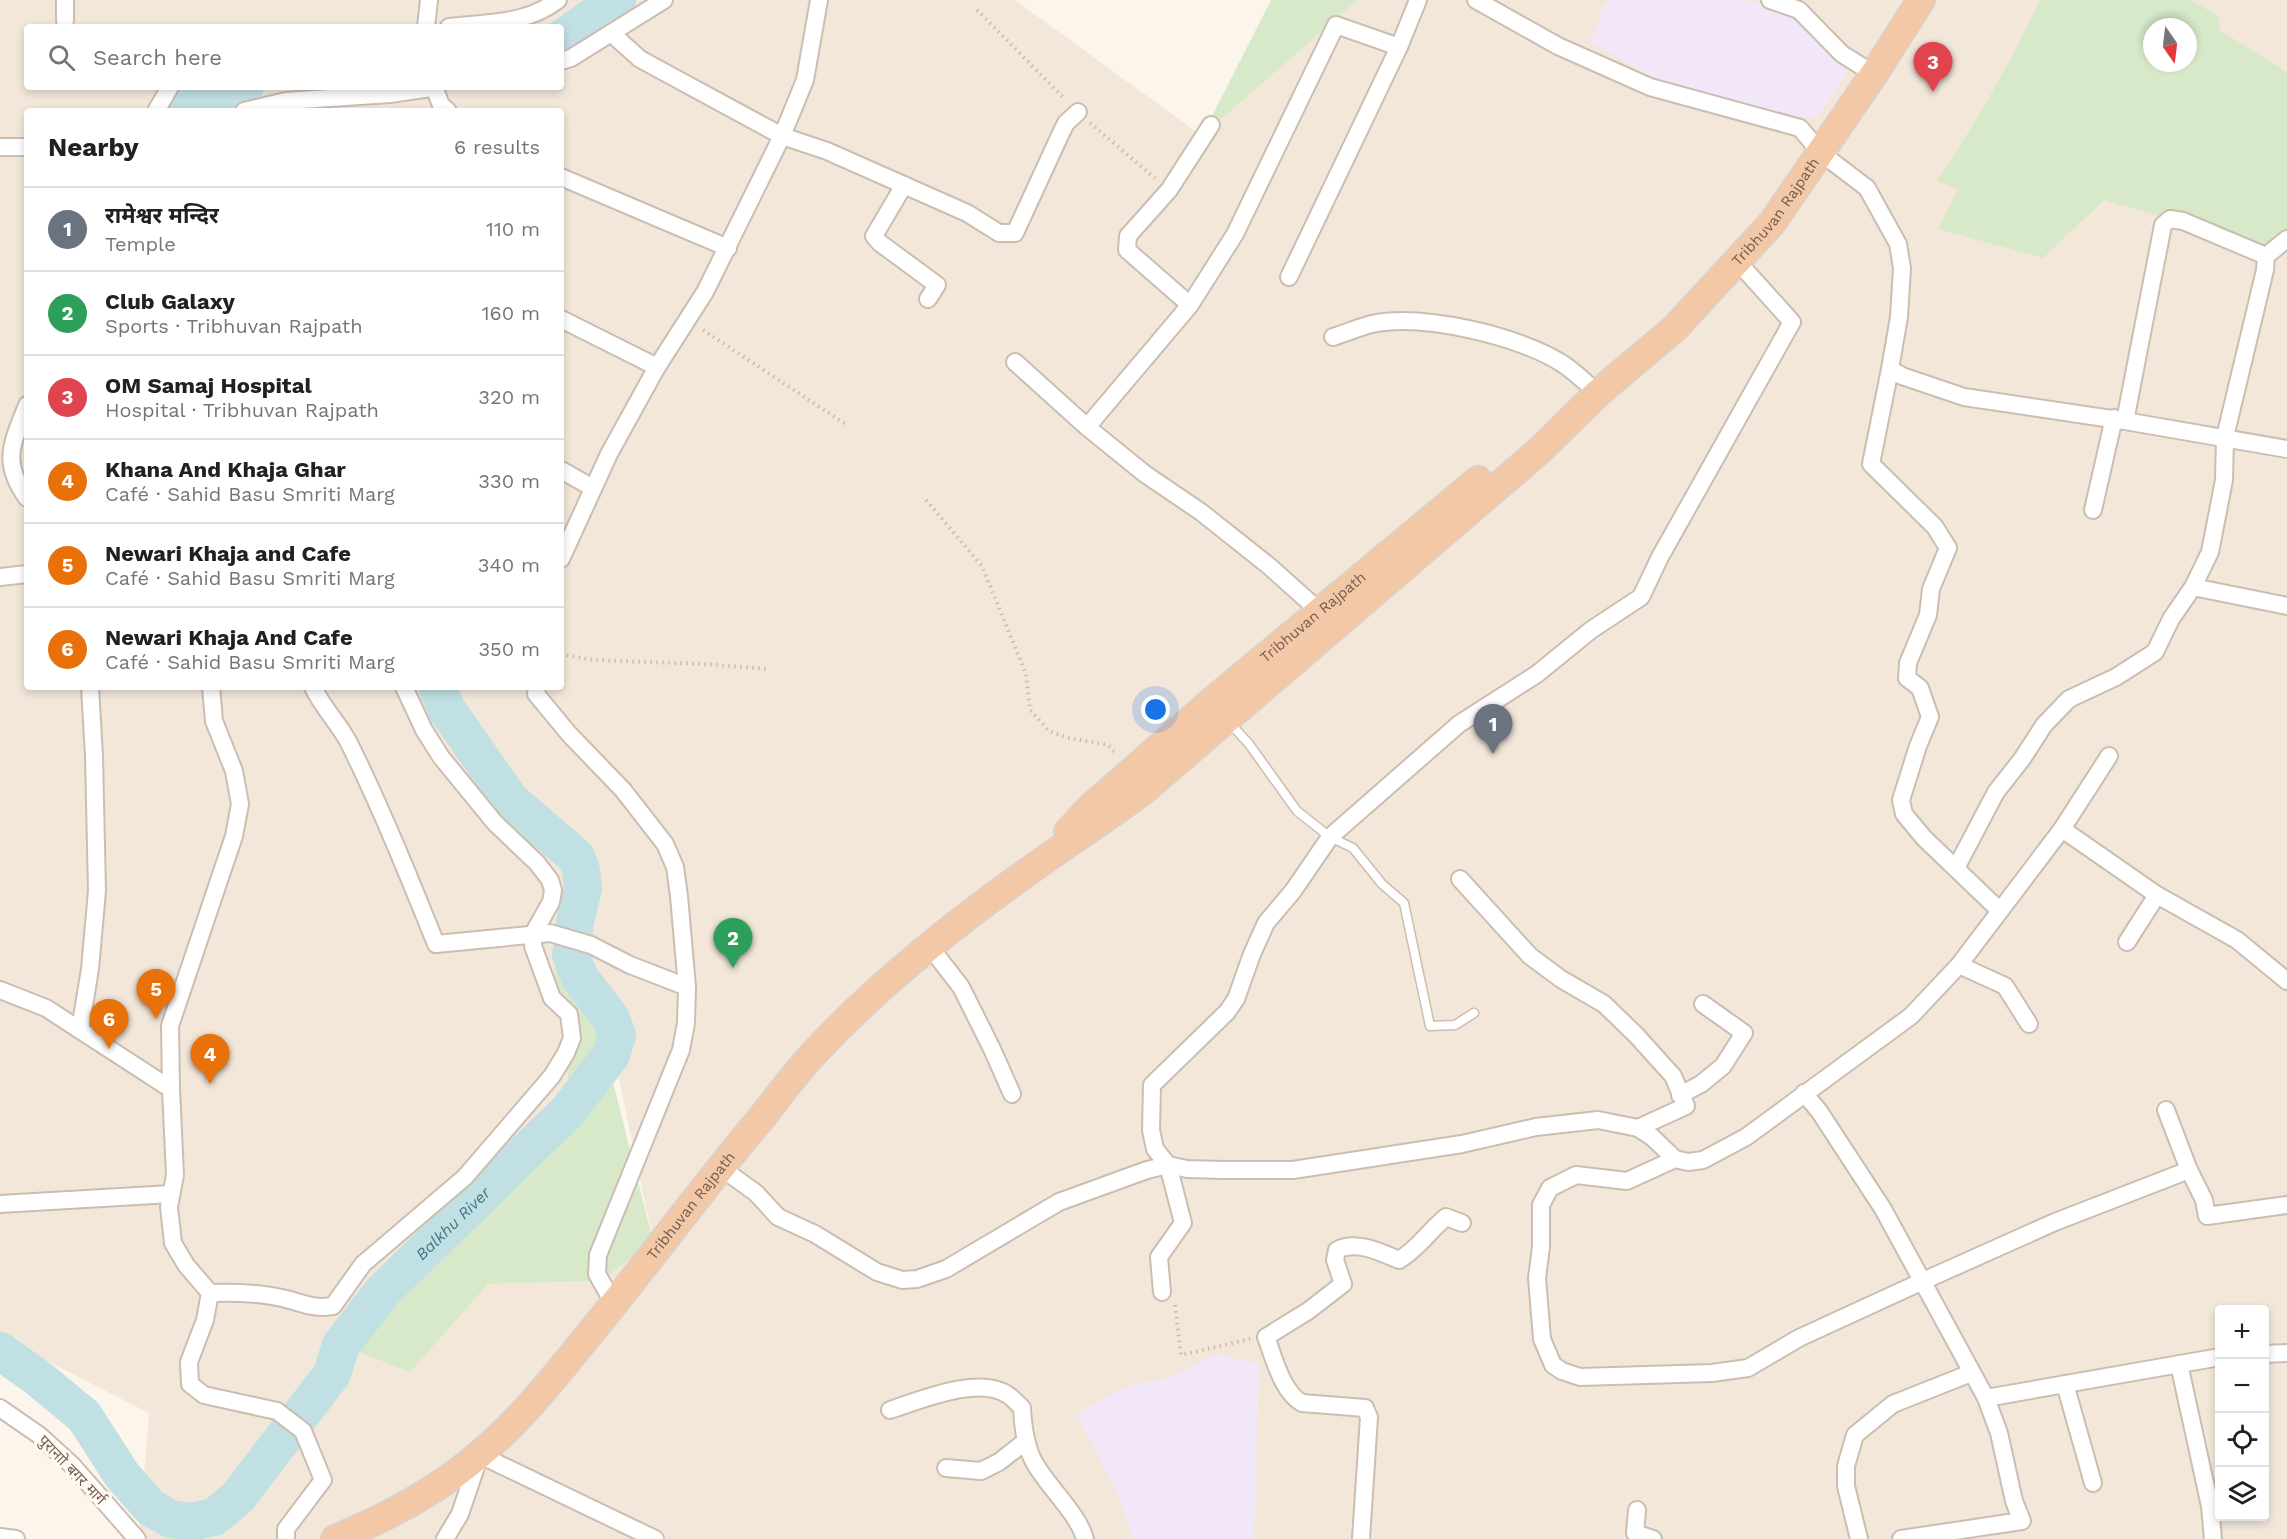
<!DOCTYPE html>
<html lang="en">
<head>
<meta charset="utf-8">
<style>
	body { margin:0; font-family:"Work Sans","Noto Sans Devanagari",sans-serif; background:#f2f2f2; color:#202124 }
	.controls { position:absolute; right:18px; bottom:18px; display:grid; overflow:hidden; border-radius:6px; box-shadow:0 3px 9px #0003 }
	.controls button { width:54px; height:54px; display:grid; place-items:center; padding:0; border:0; border-bottom:2px solid #e0e0e0; background:#fff; color:#202124; font:30px sans-serif }
	.compass { position:absolute; left:2143px; top:18px; width:54px; height:54px; border-radius:50%; background:#fff; box-shadow:0 3px 9px #0003; rotate:166deg }
	.you { position:absolute; left:1156px; top:710px; width:21px; height:21px; margin:-15px; border:4px solid #fff; border-radius:50%; background:#1a73e8; box-shadow:0 0 0 9px #1a73e833 }
	.badge { display:grid; place-items:center; width:39px; height:39px; border-radius:50%; background:#dc7359; color:#fff; font-size:20px; font-weight:700 }
	.pin { position:absolute; translate:-50% -50px; filter:drop-shadow(0 2px 3px #0008) }
	.pin::after { content:''; position:absolute; top:32px; width:21px; height:18px; background:inherit; clip-path:polygon(0 0,100% 0,50% 100%) }
	.list { margin:0; padding:0; list-style:none }
	h2 { display:flex; justify-content:space-between; align-items:center; height:78px; margin:0; padding:0 24px; font-size:26px }
	h2 small { font-size:20px; font-weight:400; color:#757577 }
	.list li { display:grid; grid-template-columns:39px 1fr auto; gap:18px; align-items:center; box-sizing:border-box; height:84px; padding:0 24px; border-top:2px solid #e0e0e0 }
	.list b { display:block; font-size:22px; white-space:nowrap }
	.list p { margin:0; font-size:20px; white-space:nowrap; color:#757577 }
	.list em { font-size:20px; font-style:normal; color:#757577 }
	.icon { flex:none; width:33px; height:33px; fill:none; stroke:currentColor; stroke-width:2; stroke-linecap:round; stroke-linejoin:round }
	.map { position:relative; flex:none; width:2287px; height:1539px; overflow:hidden }
	.search { position:absolute; background:#fff; box-shadow:0 3px 9px #0003; left:24px; top:24px; width:540px; height:66px; display:flex; align-items:center; gap:15px; box-sizing:border-box; padding:0 21px; border-radius:6px; color:#757577; font-size:22px }
	.panel { position:absolute; background:#fff; box-shadow:0 3px 9px #0003; left:24px; top:108px; width:540px; height:582px; border-radius:6px }
	.map>svg:first-child { display:block }
</style>
</head>
<body>
<div class="map">
<svg width="2287" height="1539" viewBox="0 0 2287 1539">
	<rect width="100%" height="100%" fill="#fbf5eb"/>
	<path fill="#f3e7da" fill-rule="evenodd" d="M 0,0 L 1015,0 L 1202,136 L 1358,0 L 2287,0 L 2287,1539 L 139,1539 L 149,1413 L 0,1337 ZM 27,27 L 561,27 L 561,87 L 27,87 ZM 2152,27 L 2188,27 L 2188,63 L 2152,63 ZM 27,111 L 561,111 L 561,687 L 27,687 ZM 575,932 L 591,945 L 653,1241 L 601,1281 L 488,1284 L 342,1345 L 497,1206 L 570,1094 L 554,970 ZM 2220,1310 L 2264,1310 L 2264,1516 L 2220,1516 Z"/>
	<g fill="#f2e7f8">
		<path d="M 1612,0 L 1740,0 L 1752,2 L 1790,17 L 1852,65 L 1816,119 L 1726,103 L 1675,91 L 1590,41 L 1598,26 L 1603,5 Z"/>
		<path d="M 1217,1353 L 1259,1365 L 1254,1539 L 1133,1539 L 1119,1497 L 1076,1414 L 1127,1386 L 1170,1377 Z"/>
	</g>
	<g fill="#d7e9c9" fill-rule="evenodd">
		<path d="M 1271,0 L 1358,0 L 1202,136 Z"/>
		<path d="M 2040,0 L 2191,0 L 2218,16 L 2221,31 L 2287,72 L 2287,233 L 2266,256 L 2170,219 L 2104,200 L 2043,258 L 1938,229 L 1958,189 L 1937,181 C 1976,123 2010,63 2040,0 ZM 2152,27 L 2188,27 L 2188,63 L 2152,63 Z"/>
		<path d="M 575,932 L 653,1241 L 601,1281 L 488,1284 L 410,1372 L 341,1345 L 496,1206 L 570,1094 L 554,970 Z"/>
	</g>
	<g fill="none" stroke-linecap="round" stroke-linejoin="round">
		<g stroke="#c0e0e4" stroke-width="38">
			<path d="M 561,39 L 617,0"/>
			<path d="M 186,111 L 191,105 L 245,87"/>
			<path id="s1" d="M 0,1351 L 38,1378 L 84,1416 L 122,1475 L 151,1508 L 171,1519 L 190,1522 L 214,1517 L 238,1497 L 332,1374 L 341,1345 L 383,1291 L 569,1110 L 611,1055 L 617,1035 L 610,1017 L 580,978 L 571,955 L 575,921 L 583,889 L 581,870 L 576,857 L 511,801 L 447,710 L 437,687"/>
		</g>
		<g stroke="#cdbdb1" stroke-width="11">
			<path id="service" d="M 1228,721 L 1249,744 L 1297,811 L 1330,837 L 1353,848 L 1382,884 L 1404,903 L 1430,1026 L 1455,1025 L 1474,1013"/>
		</g>
		<g stroke="#cdbdb1" stroke-width="20">
			<g id="minor">
				<path d="M 65,0 L 65,21"/>
				<path d="M 1476,0 L 1558,46 L 1650,87 L 1800,128 L 1821,153 L 1867,188 L 1898,244 L 1902,268 L 1899,317 L 1890,369 L 1902,376 L 1964,397 L 2125,421 L 2163,225 L 2170,219 L 2183,221 L 2266,256 L 2265,270 L 2225,437 L 2224,480 L 2210,552 L 2193,587 L 2171,619 L 2155,652 L 2116,677 L 2069,699 L 2044,725 L 2022,759 L 1996,792 L 1956,868"/>
				<path d="M 1770,0 L 1799,10 L 1842,54 L 1874,74"/>
				<path d="M 426,27 L 429,0"/>
				<path d="M 449,27 C 487,23 527,24 558,0"/>
				<path d="M 611,33 L 640,59 L 782,136 L 827,151 L 967,213 L 999,233 L 1015,233 L 1061,133 L 1066,123 L 1078,112"/>
				<path d="M 561,61 L 571,58 L 664,0"/>
				<path d="M 434,87 L 441,105 L 448,111"/>
				<path d="M 156,111 L 170,87"/>
				<path d="M 244,111 L 286,101 L 390,94 L 437,87"/>
				<path d="M 0,147 L 27,147"/>
				<path d="M 561,177 L 728,248"/>
				<path d="M 904,185 L 874,236 L 880,243 L 937,285 L 928,299"/>
				<path d="M 2266,256 L 2287,239"/>
				<path d="M 1289,277 L 1399,47 L 1418,0"/>
				<path d="M 1190,305 L 1235,234 L 1336,25 L 1399,47"/>
				<path d="M 561,319 L 657,367"/>
				<path d="M 1333,337 C 1346,333 1359,327 1372,324 C 1422,313 1520,336 1563,364 C 1575,372 1587,384 1598,393"/>
				<path d="M 1015,362 L 1087,427 L 1190,305 L 1127,250 L 1128,236 L 1169,190 L 1211,125"/>
				<path d="M 1890,369 L 1871,464 L 1935,527 L 1948,548 L 1931,589 L 1928,615 L 1908,663 L 1907,678 L 1920,688 L 1930,717 L 1918,746 L 1901,800 L 1904,814 L 1924,838 L 1999,910"/>
				<path d="M 27,405 C 12,444 1,462 27,498"/>
				<path d="M 2125,421 L 2287,449"/>
				<path d="M 1087,427 L 1145,474 L 1201,512 L 1269,566 L 1326,617"/>
				<path d="M 561,470 L 593,488"/>
				<path d="M 2093,510 L 2114,418"/>
				<path d="M 561,559 L 609,454 L 657,367 L 705,292 L 782,136 L 805,80 L 819,0"/>
				<path d="M 0,577 L 27,574"/>
				<path d="M 2193,587 L 2287,606"/>
				<path d="M 313,687 C 323,709 340,724 350,745 C 382,810 409,877 436,944 L 550,933 L 591,945 L 630,965 L 687,987"/>
				<path d="M 537,687 L 536,694 L 569,734 L 623,790 L 665,844 L 675,867 L 679,896 L 687,987 L 686,1023 L 681,1050 L 598,1255 L 597,1274 L 614,1304"/>
				<path d="M 2062,829 L 2157,895 L 2237,940 L 2287,981"/>
				<path d="M 1460,879 L 1530,956 L 1561,979 L 1604,1004 L 1636,1035 L 1673,1076 L 1686,1106 L 1638,1128"/>
				<path d="M 2127,942 L 2157,895"/>
				<path d="M 930,947 L 961,987 L 992,1049 L 1012,1094"/>
				<path d="M 1959,965 L 2005,986 L 2029,1024"/>
				<path d="M 0,990 L 46,1008 L 171,1089 L 175,1175 L 169,1207 L 173,1243 L 186,1265 L 210,1293 L 205,1320 L 189,1362 L 190,1384 L 204,1395 L 277,1411 L 303,1431 L 323,1480 L 286,1529 L 286,1539"/>
				<path d="M 80,1030 L 90,969 L 97,891 L 94,756 L 90,687"/>
				<path d="M 171,1089 L 170,1026 L 234,836 L 240,804 L 234,771 L 214,721 L 211,687"/>
				<path d="M 1804,1093 L 1819,1111 L 1883,1209 L 1986,1398 L 1999,1433 L 2014,1501 L 2022,1521 L 1901,1539"/>
				<path d="M 1680,1095 L 1701,1084 L 1723,1066 L 1744,1033 L 1703,1004"/>
				<path d="M 2166,1110 L 2189,1170 L 2204,1200 L 2207,1216 L 2287,1205"/>
				<path d="M 1675,1159 L 1627,1181 L 1576,1175 L 1550,1188 L 1541,1205 L 1541,1247 L 1537,1278 L 1542,1339 L 1553,1365 L 1562,1371 L 1580,1377 L 1712,1373 L 1748,1368 L 1799,1338 L 1923,1281 L 2055,1222 L 2189,1170"/>
				<path d="M 720,1167 L 756,1193 L 778,1217 L 815,1234 L 877,1272 L 902,1280 L 917,1279 L 946,1269 L 1059,1202 L 1147,1170 L 1168,1165 L 1187,1169 L 1224,1170 L 1293,1170 L 1462,1144 L 1536,1127 L 1598,1120 L 1638,1128 L 1652,1137 L 1675,1159 L 1688,1162 L 1703,1160 L 1746,1137 L 1911,1016 L 1959,965 L 2062,829 L 2109,756"/>
				<path d="M 0,1204 L 171,1194"/>
				<path d="M 1162,1292 L 1159,1257 L 1183,1223 L 1168,1165 L 1155,1149 L 1151,1130 L 1152,1085 L 1227,1012 L 1236,999 L 1252,954 L 1266,923 L 1293,891 L 1330,837 L 1459,724 L 1537,674 L 1591,630 L 1641,597 L 1660,557 L 1792,322 L 1738,262"/>
				<path d="M 210,1293 C 235,1292 262,1293 286,1299 C 306,1304 312,1309 333,1306 L 363,1264 L 465,1177 L 552,1076 L 566,1053 L 572,1038 L 569,1014 L 552,998 L 533,946 L 533,934 L 551,902 L 553,890 L 550,880 L 537,863 L 495,823 L 441,757 L 424,730 L 404,687"/>
				<path d="M 2264,1354 L 2287,1353"/>
				<path d="M 2179,1364 L 2210,1506 L 2213,1539"/>
				<path d="M 2065,1384 L 2093,1483"/>
				<path d="M 1986,1398 L 2220,1357"/>
				<path d="M 0,1408 L 39,1435 L 73,1466 L 137,1539"/>
				<path d="M 890,1410 C 921,1400 979,1375 1008,1395 C 1013,1398 1018,1404 1022,1408 C 1023,1426 1025,1445 1034,1462 C 1047,1486 1078,1513 1085,1539"/>
				<path d="M 946,1468 L 981,1471 L 999,1462 L 1026,1441"/>
				<path d="M 1637,1510 L 1635,1533 L 1653,1539"/>
				<path d="M 0,1537 L 16,1539"/>
				<path d="M 445,1539 L 460,1514 L 480,1455 L 655,1539"/>
				<path d="M 1361,1539 L 1369,1417 L 1365,1408 L 1302,1403 C 1282,1392 1274,1358 1266,1337 L 1308,1311 L 1343,1284 L 1335,1260 L 1337,1250 C 1356,1240 1380,1252 1399,1260 C 1418,1249 1429,1231 1446,1217 L 1462,1223"/>
				<path d="M 1859,1539 L 1846,1486 L 1846,1466 L 1855,1435 L 1893,1404 L 1971,1373"/>
			</g>
		</g>
		<g stroke="#d8d1ce" stroke-width="30">
			<g id="trunk">
				<path id="s2" d="M 1068,832 L 1090,808 L 1211,702 L 1478,480"/>
				<path id="s3" d="M 335,1539 C 386,1518 437,1491 479,1455 C 522,1419 557,1374 592,1331 C 650,1260 704,1186 763,1116 C 781,1093 799,1068 820,1047 C 884,979 967,914 1043,861 C 1077,837 1111,815 1144,790 L 1539,451 L 1598,393 L 1674,329 L 1772,223 L 1874,74 L 1921,0"/>
			</g>
		</g>
		<g stroke="#d5b7a7" stroke-width="4" stroke-dasharray="1.5 4.5" stroke-linecap="butt">
			<path d="M 977,10 L 1065,99"/>
			<path d="M 1090,123 L 1155,178"/>
			<path d="M 703,330 L 847,425"/>
			<path d="M 926,500 L 982,566 L 1026,674 L 1030,710 L 1049,731 L 1068,738 L 1108,745 L 1116,754"/>
			<path d="M 561,654 L 593,660 L 704,664 L 768,669"/>
			<path d="M 1175,1305 L 1181,1355 L 1250,1339"/>
		</g>
		<use href="#service" stroke="#fff" stroke-width="8"/>
		<use href="#minor" stroke="#fff" stroke-width="16"/>
		<use href="#trunk" stroke="#f3c8a7" stroke-width="27"/>
	</g>
	<g text-anchor="middle" dominant-baseline="central" stroke-width="6" stroke-linejoin="round" paint-order="stroke">
		<g font-size="15" fill="#755c4f" stroke="#fef9f1">
			<text stroke="none"><textPath href="#s3" startOffset="1972">Tribhuvan Rajpath</textPath></text>
			<text stroke="none"><textPath href="#s2" startOffset="326">Tribhuvan Rajpath</textPath></text>
			<text stroke="none"><textPath href="#s3" startOffset="495">Tribhuvan Rajpath</textPath></text>
			<text transform="translate(72 1470) rotate(46)">पुरानाो बगर मार्ग</text>
		</g>
		<g font-size="16" font-style="italic" fill="#477780" stroke="#fef9f1">
			<text stroke="none"><textPath href="#s1" startOffset="669">Balkhu River</textPath></text>
		</g>
	</g>
</svg>
<div class="controls">
<button>+</button>
<button>−</button>
<button><svg class="icon" aria-label="locate" viewBox="0 0 24 24"><circle cx="12" cy="12" r="6"/><path d="M12 2v4M12 18v4M2 12h4M18 12h4"/></svg></button>
<button><svg class="icon" aria-label="layers" viewBox="0 0 24 24"><path d="M12 4l9 5-9 5-9-5zM3 14l9 5 9-5"/></svg></button>
</div>
<svg class="compass" viewBox="-18 -18 36 36"><path d="M0-13l5 13h-10z" fill="#e53935"/><path d="M0 13l5-13h-10z" fill="#757577"/></svg>
<div class="you"></div>
<div class="pin badge" style="left:1493px;top:754px;background:#6b7280">1</div>
<div class="pin badge" style="left:733px;top:968px;background:#2e9e5b">2</div>
<div class="pin badge" style="left:1933px;top:92px;background:#e0444e">3</div>
<div class="pin badge" style="left:210px;top:1084px;background:#e8710a">4</div>
<div class="pin badge" style="left:156px;top:1019px;background:#e8710a">5</div>
<div class="pin badge" style="left:109px;top:1049px;background:#e8710a">6</div>
<div class="search"><svg class="icon" aria-label="search" viewBox="0 0 24 24"><circle cx="10" cy="10" r="6"/><path d="M15 15l6 6"/></svg>Search here</div>
<section class="panel">
<h2>Nearby<small>6 results</small></h2>
<ul class="list">
<li><span class="badge" style="background:#6b7280">1</span><div><b>रामेश्वर मन्दिर</b><p>Temple</p></div><em>110 m</em></li>
<li><span class="badge" style="background:#2e9e5b">2</span><div><b>Club Galaxy</b><p>Sports · Tribhuvan Rajpath</p></div><em>160 m</em></li>
<li><span class="badge" style="background:#e0444e">3</span><div><b>OM Samaj Hospital</b><p>Hospital · Tribhuvan Rajpath</p></div><em>320 m</em></li>
<li><span class="badge" style="background:#e8710a">4</span><div><b>Khana And Khaja Ghar</b><p>Café · Sahid Basu Smriti Marg</p></div><em>330 m</em></li>
<li><span class="badge" style="background:#e8710a">5</span><div><b>Newari Khaja and Cafe</b><p>Café · Sahid Basu Smriti Marg</p></div><em>340 m</em></li>
<li><span class="badge" style="background:#e8710a">6</span><div><b>Newari Khaja And Cafe</b><p>Café · Sahid Basu Smriti Marg</p></div><em>350 m</em></li>
</ul>
</section>
</div>
</body>
</html>
